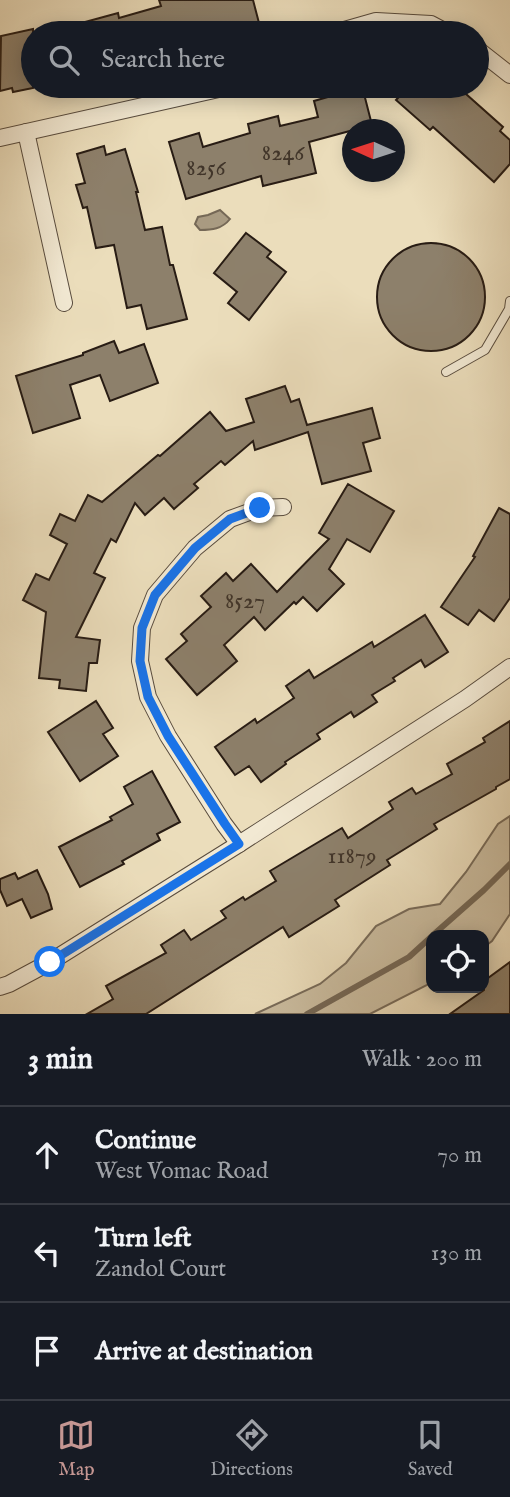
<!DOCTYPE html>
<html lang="en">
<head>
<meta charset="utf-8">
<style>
	body { margin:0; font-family:"IM FELL English",serif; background:#242831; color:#f1f3f6 }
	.controls { position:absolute; right:21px; bottom:21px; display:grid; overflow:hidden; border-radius:14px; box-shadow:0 4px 18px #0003 }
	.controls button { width:63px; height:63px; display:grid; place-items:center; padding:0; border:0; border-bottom:2px solid #363941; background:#171b24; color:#f1f3f6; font:35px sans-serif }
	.compass { position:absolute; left:342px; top:119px; width:63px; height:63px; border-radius:50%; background:#171b24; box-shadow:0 4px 18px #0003; rotate:273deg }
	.stop { position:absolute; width:21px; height:21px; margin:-16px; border:5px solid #1a73e8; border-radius:50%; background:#fff }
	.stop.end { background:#1a73e8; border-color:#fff; box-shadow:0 2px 7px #0008 }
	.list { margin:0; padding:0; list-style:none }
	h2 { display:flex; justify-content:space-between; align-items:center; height:91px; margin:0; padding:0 28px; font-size:30px }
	h2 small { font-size:23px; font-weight:400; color:#9ea1a6 }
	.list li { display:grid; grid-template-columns:46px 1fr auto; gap:21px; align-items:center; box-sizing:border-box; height:98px; padding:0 28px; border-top:2px solid #363941 }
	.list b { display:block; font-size:26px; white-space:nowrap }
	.list p { margin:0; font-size:23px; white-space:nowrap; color:#9ea1a6 }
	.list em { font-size:23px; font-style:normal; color:#9ea1a6 }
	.icon { flex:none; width:38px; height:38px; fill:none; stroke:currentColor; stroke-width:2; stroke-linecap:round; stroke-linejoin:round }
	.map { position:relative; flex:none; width:510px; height:1014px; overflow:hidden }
	.search { position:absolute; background:#171b24; box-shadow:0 4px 18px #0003; left:21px; right:21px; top:21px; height:77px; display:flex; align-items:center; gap:18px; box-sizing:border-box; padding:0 24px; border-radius:38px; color:#9ea1a6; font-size:26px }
	.sheet { height:385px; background:#171b24 }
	nav { display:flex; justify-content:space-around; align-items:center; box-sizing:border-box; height:98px; border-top:2px solid #363941; background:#171b24; font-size:19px; color:#9ea1a6 }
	nav a { display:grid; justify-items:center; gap:4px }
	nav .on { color:#c59692 }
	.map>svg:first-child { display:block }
</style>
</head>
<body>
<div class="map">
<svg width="510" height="1014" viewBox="0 0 510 1014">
	<rect width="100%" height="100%" fill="#ebddbb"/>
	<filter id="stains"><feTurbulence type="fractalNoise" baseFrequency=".00286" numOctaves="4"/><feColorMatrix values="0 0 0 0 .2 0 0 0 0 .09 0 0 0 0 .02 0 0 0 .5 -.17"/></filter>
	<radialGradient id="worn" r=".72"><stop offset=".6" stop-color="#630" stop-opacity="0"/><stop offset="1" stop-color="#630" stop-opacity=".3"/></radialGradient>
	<path fill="#cabc9f" stroke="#796c5a" stroke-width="2" d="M 510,816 L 510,914 L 492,941 L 484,947 L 484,935 L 431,935 L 431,983 L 370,1014 L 255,1014 L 320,984 L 346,963 L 376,926 L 409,909 L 440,904 L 466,872 L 498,824 Z"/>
	<path fill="#a99b82" stroke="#756856" stroke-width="2" d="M 220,210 L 230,219 C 222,229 212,230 200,230 L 195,224 L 198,217 L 208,215 Z"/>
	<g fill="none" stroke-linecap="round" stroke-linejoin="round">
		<g stroke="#756856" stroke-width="6">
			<path d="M 433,935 L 484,890 L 510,864"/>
			<path d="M 307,1014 L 409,957 L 431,937"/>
		</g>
	</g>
	<g fill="#8d806b" stroke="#281c14" stroke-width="2">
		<path d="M 159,0 L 253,0 L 259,23 L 234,29 L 235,33 L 210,33 L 208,27 L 185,33 L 64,33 L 63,28 L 118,13 L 119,18 L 161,6 Z"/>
		<path d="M 33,29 L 33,88 L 13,92 L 12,88 L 0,91 L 1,36 Z"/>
		<path d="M 335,86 L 362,86 L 372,125 L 309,142 L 316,173 L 263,186 L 261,176 L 186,199 L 169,142 L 199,133 L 203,147 L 250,133 L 248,124 L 278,116 L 280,126 L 318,117 L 314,101 L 338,94 Z"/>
		<path d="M 409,86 L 457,86 L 503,127 L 500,131 L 510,140 L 510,164 L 494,182 L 433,127 L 430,130 L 396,100 Z"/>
		<path d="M 104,146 L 106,155 L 125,149 L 138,192 L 136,192 L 145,230 L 162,227 L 170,265 L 173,265 L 187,319 L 147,329 L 141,305 L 127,308 L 114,245 L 96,248 L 87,207 L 83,208 L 76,185 L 85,183 L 77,154 Z"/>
		<path d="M 246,233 L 271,252 L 267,257 L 286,272 L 249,320 L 228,303 L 237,292 L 214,273 Z"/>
		<circle cx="431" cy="297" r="54"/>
		<path d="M 114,341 L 119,353 L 144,344 L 158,383 L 110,401 L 100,375 L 70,385 L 80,418 L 33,433 L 16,376 L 83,355 L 83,353 Z"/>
		<path d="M 285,386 L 291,402 L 299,399 L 307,425 L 372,408 L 380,438 L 363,443 L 371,471 L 322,484 L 308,432 L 255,450 L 253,441 L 225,465 L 221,461 L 194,484 L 198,488 L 174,509 L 164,498 L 145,515 L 135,503 L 116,542 L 111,539 L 94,573 L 105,578 L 76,637 L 100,640 L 97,663 L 89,663 L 86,691 L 59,688 L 60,680 L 39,678 L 46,612 L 23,600 L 36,574 L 49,580 L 67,544 L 50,535 L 60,514 L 75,521 L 88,495 L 102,502 L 158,455 L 160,456 L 210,412 L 226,431 L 254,422 L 246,399 Z"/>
		<path d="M 348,484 L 394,511 L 370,552 L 347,539 L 329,569 L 344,584 L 317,611 L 303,597 L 296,604 L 294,602 L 265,630 L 254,617 L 224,645 L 237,661 L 197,695 L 166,659 L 187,641 L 181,634 L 211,607 L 201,596 L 226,573 L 233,581 L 251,564 L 277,592 L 329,539 L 319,533 Z"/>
		<path d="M 499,508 L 510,514 L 510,598 L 494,621 L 479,610 L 468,625 L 441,607 L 475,557 L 473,556 Z"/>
		<path d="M 425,615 L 448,652 L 425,667 L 421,660 L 393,678 L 395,681 L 372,695 L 377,702 L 354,717 L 351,712 L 317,734 L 320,739 L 285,762 L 286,764 L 261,782 L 249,766 L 235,775 L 215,747 L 255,719 L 257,723 L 294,698 L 286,686 L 309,670 L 314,678 L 372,642 L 374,647 Z"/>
		<path d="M 96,701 L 113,728 L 103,734 L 118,756 L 80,781 L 48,732 Z"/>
		<path d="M 510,721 L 510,779 L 496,787 L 496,789 L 434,824 L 437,829 L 387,860 L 390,865 L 335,900 L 339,906 L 289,937 L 283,927 L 146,1014 L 87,1014 L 113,999 L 106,986 L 166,953 L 161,945 L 184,930 L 191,940 L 226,918 L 221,911 L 243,897 L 245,900 L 276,881 L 270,871 L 342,828 L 348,838 L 393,809 L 389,802 L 412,788 L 416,794 L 452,774 L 447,764 L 485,742 L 483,738 Z"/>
		<path d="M 152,771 L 180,822 L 157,834 L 160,840 L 122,861 L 124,864 L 80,887 L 59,847 L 112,820 L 110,817 L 133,804 L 124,787 Z"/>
		<path d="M 37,870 L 48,894 L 52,909 L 31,918 L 22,899 L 7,906 L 0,890 L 0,879 L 15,873 L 18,879 Z"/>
		<path d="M 510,962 L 510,1014 L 450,1014 L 484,990 L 484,981 Z"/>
	</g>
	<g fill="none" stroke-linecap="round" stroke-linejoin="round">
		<g stroke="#594c3e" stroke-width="10">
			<path id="lane" d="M 446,372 L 485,350 L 509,309 L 510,301"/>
		</g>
		<g stroke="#594c3e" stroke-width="18">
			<g id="street">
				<path d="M 334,33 L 376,21 L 431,24 L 448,33"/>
				<path d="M 477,49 L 510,75"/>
				<path d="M 26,132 L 64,303"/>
				<path d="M 0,138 L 232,86"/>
				<path d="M 239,844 L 224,824 L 168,736 L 148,697 L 140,661 L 142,628 L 155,595 L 195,548 L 230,519 L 260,508 L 283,507"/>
				<path d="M 0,987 L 9,984 L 50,962 L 239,844 L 465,699 L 510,667"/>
			</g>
		</g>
		<use href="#lane" stroke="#f2e9d3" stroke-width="8"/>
		<use href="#street" stroke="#f2e9d3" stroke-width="16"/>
	</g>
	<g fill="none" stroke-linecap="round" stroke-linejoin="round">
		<path stroke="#1a73e8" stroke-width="9" d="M 50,962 L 239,844 L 225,824 L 168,736 L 148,697 L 140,661 L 142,628 L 155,595 L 195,548 L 230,519 L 260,508"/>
	</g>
	<g text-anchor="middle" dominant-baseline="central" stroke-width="6" stroke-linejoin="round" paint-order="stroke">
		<g font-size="24" fill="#41352a">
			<text x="283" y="153">8246</text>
			<text x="206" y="168">8256</text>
			<text x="245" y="601">8527</text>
			<text x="352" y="856">11879</text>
		</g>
	</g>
	<rect width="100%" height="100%" filter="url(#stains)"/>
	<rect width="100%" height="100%" fill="url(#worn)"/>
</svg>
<div class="controls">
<button><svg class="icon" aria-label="locate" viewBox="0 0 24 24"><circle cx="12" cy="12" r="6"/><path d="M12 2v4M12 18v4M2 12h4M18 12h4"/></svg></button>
</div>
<svg class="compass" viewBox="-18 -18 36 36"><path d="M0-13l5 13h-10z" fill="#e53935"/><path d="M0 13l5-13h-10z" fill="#9ea1a6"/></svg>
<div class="stop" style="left:50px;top:962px"></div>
<div class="stop end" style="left:260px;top:508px"></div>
<div class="search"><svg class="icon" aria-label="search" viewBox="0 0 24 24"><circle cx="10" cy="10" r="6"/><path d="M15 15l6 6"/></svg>Search here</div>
</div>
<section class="sheet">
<h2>3 min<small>Walk · 200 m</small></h2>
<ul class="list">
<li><svg class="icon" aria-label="ahead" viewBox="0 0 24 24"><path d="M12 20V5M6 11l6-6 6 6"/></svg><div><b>Continue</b><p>West Vomac Road</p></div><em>70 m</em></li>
<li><svg class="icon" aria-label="left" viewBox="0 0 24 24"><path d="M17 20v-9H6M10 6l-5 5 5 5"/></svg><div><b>Turn left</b><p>Zandol Court</p></div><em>130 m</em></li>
<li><svg class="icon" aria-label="arrive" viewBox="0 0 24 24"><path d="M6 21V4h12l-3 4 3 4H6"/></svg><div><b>Arrive at destination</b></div></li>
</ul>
</section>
<nav>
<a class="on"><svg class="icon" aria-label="map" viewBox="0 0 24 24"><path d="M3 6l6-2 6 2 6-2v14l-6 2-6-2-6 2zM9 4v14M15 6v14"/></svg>Map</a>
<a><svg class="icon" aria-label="directions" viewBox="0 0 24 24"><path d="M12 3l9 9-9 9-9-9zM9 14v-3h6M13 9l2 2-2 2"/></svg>Directions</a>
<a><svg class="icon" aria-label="saved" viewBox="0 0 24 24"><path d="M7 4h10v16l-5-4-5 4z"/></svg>Saved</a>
</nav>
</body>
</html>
